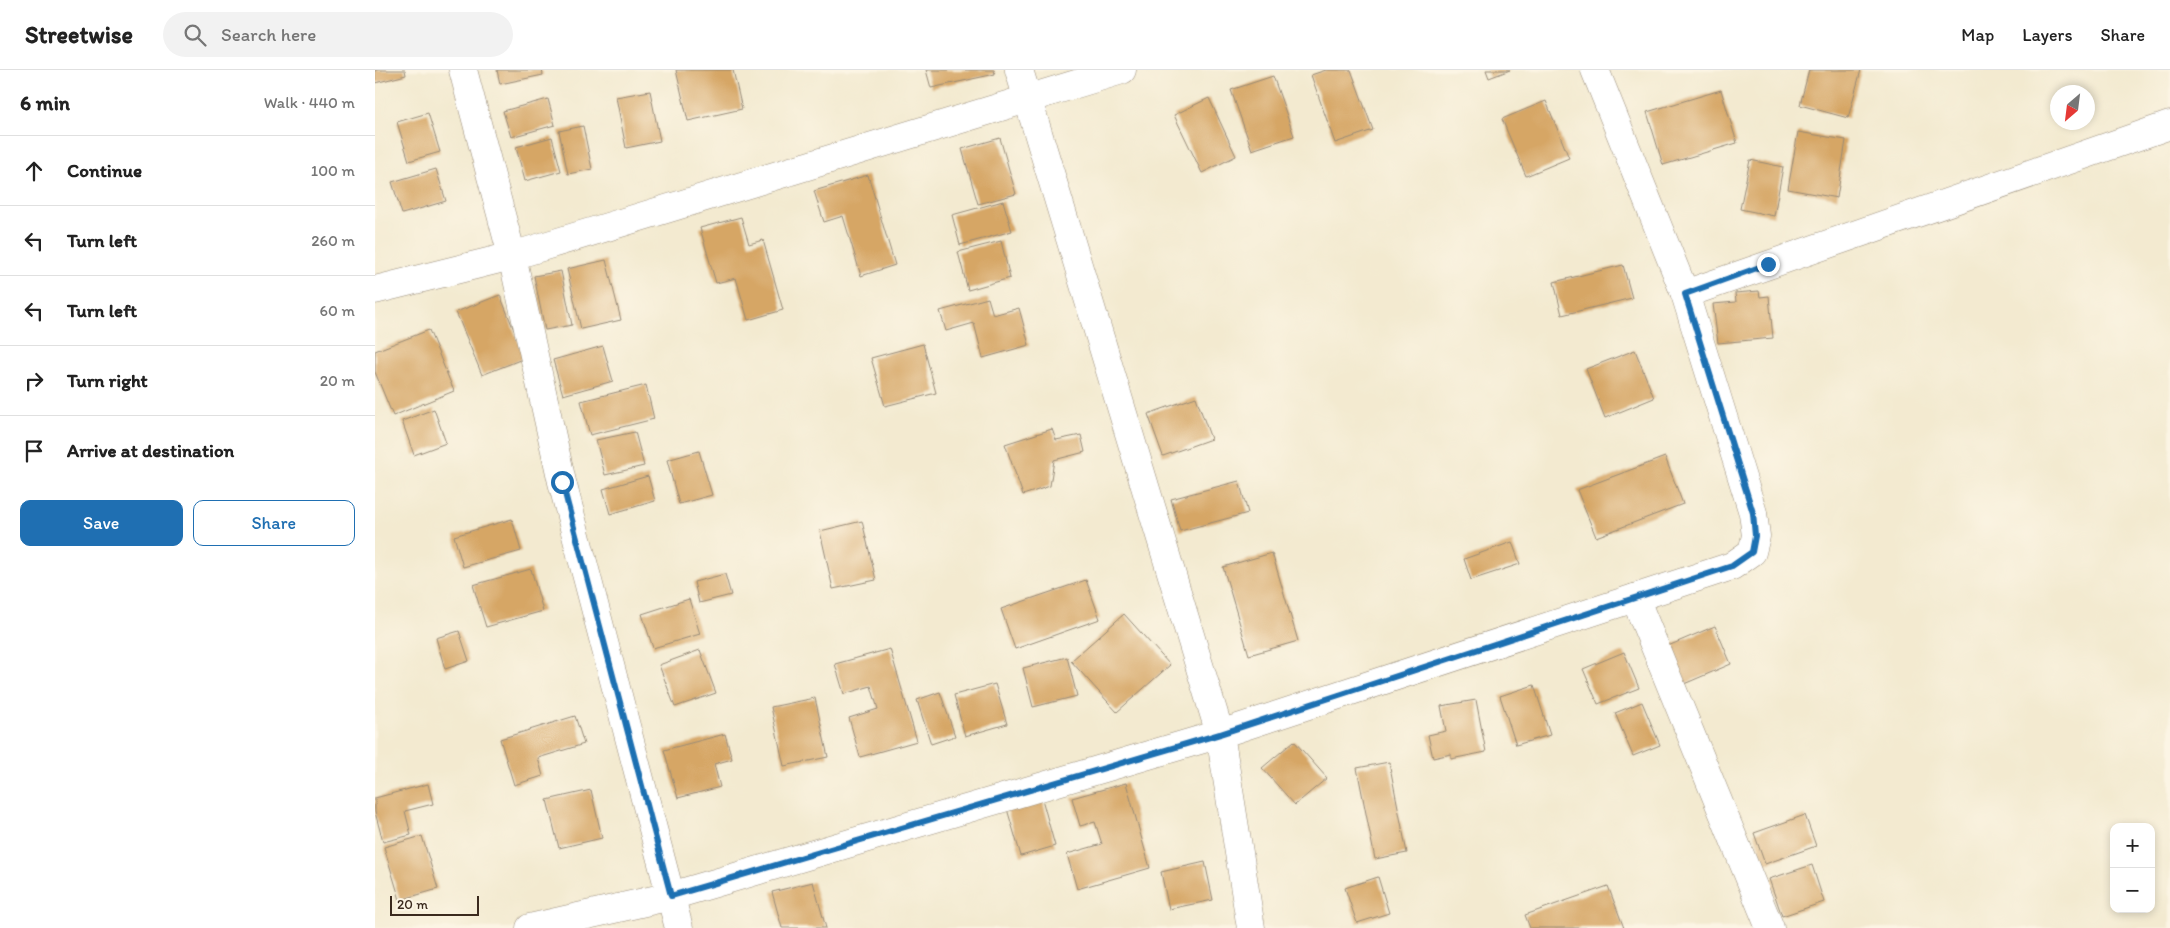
<!DOCTYPE html>
<html lang="en">
<head>
<meta charset="utf-8">
<style>
	body { margin:0; font-family:Itim,sans-serif; background:#f2f2f2; color:#222 }
	.controls { position:absolute; right:15px; bottom:15px; display:grid; overflow:hidden; border-radius:10px; box-shadow:0 2px 8px #0003 }
	.controls button { width:45px; height:45px; display:grid; place-items:center; padding:0; border:0; border-bottom:1px solid #e0e0e0; background:#fff; color:#222; font:25px sans-serif }
	.compass { position:absolute; left:1675px; top:15px; width:45px; height:45px; border-radius:50%; background:#fff; box-shadow:0 2px 8px #0003; rotate:208deg }
	.scale { position:absolute; left:15px; bottom:12px; width:89px; box-sizing:border-box; padding-left:5px; border:2px solid #3b2a1e; border-top:0; font-size:14px; line-height:18px; white-space:nowrap; color:#3b2a1e; -webkit-text-stroke:4px #fcf5e5; paint-order:stroke }
	.stop { position:absolute; width:15px; height:15px; margin:-11px; border:4px solid #1f6fb2; border-radius:50%; background:#fff }
	.stop.end { background:#1f6fb2; border-color:#fff; box-shadow:0 1px 5px #0008 }
	.list { margin:0; padding:0; list-style:none }
	h2 { display:flex; justify-content:space-between; align-items:center; height:65px; margin:0; padding:0 20px; font-size:21px }
	h2 small { font-size:16px; font-weight:400; color:#767676 }
	.list li { display:grid; grid-template-columns:32px 1fr auto; gap:15px; align-items:center; box-sizing:border-box; height:70px; padding:0 20px; border-top:1px solid #e0e0e0 }
	.list b { display:block; font-size:19px; white-space:nowrap }
	.list em { font-size:16px; font-style:normal; color:#767676 }
	.actions { display:flex; gap:10px; padding:15px 20px }
	.actions a { flex:1; padding:11px 0; border:1px solid #1f6fb2; border-radius:10px; text-align:center; font-size:18px; color:#1f6fb2 }
	.actions .main { background:#1f6fb2; color:#fff }
	.icon { flex:none; width:28px; height:28px; fill:none; stroke:currentColor; stroke-width:2; stroke-linecap:round; stroke-linejoin:round }
	.map { position:relative; flex:none; width:1795px; height:858px; overflow:hidden }
	header { display:flex; align-items:center; gap:30px; box-sizing:border-box; height:70px; padding:0 25px; background:#fff; border-bottom:1px solid #e0e0e0 }
	header strong { font-size:24px }
	nav { display:flex; gap:28px; margin-inline-start:auto; font-size:18px }
	.search { width:350px; height:45px; background:#f2f2f2; display:flex; align-items:center; gap:12px; box-sizing:border-box; padding:0 18px; border-radius:28px; color:#767676; font-size:19px }
	main { display:flex }
	aside { flex:1; background:#fff }
	.map>svg:first-child { display:block }
</style>
</head>
<body>
<header>
<strong>Streetwise</strong>
<div class="search"><svg class="icon" aria-label="search" viewBox="0 0 24 24"><circle cx="10" cy="10" r="6"/><path d="M15 15l6 6"/></svg>Search here</div>
<nav><a>Map</a><a>Layers</a><a>Share</a></nav>
</header>
<main>
<aside>
<h2>6 min<small>Walk · 440 m</small></h2>
<ul class="list">
<li><svg class="icon" aria-label="ahead" viewBox="0 0 24 24"><path d="M12 20V5M6 11l6-6 6 6"/></svg><div><b>Continue</b></div><em>100 m</em></li>
<li><svg class="icon" aria-label="left" viewBox="0 0 24 24"><path d="M17 20v-9H6M10 6l-5 5 5 5"/></svg><div><b>Turn left</b></div><em>260 m</em></li>
<li><svg class="icon" aria-label="left" viewBox="0 0 24 24"><path d="M17 20v-9H6M10 6l-5 5 5 5"/></svg><div><b>Turn left</b></div><em>60 m</em></li>
<li><svg class="icon" aria-label="right" viewBox="0 0 24 24"><path d="M7 20v-9h11M14 6l5 5-5 5"/></svg><div><b>Turn right</b></div><em>20 m</em></li>
<li><svg class="icon" aria-label="arrive" viewBox="0 0 24 24"><path d="M6 21V4h12l-3 4 3 4H6"/></svg><div><b>Arrive at destination</b></div></li>
</ul>
<div class="actions"><a class="main">Save</a><a>Share</a></div>
</aside>
<div class="map">
<svg width="1795" height="858" viewBox="0 0 1795 858">
	<rect width="100%" height="100%" fill="#fcf5e5"/>
	<filter id="ink" filterUnits="userSpaceOnUse"><feTurbulence type="fractalNoise" baseFrequency=".02" numOctaves="2"/><feDisplacementMap in="SourceGraphic" scale="10" xChannelSelector="R" yChannelSelector="G"/><feConvolveMatrix kernelMatrix="1 2 1 2 8 2 1 2 1" color-interpolation-filters="sRGB"/></filter>
	<filter id="wash" filterUnits="userSpaceOnUse"><feTurbulence type="fractalNoise" baseFrequency=".0096" numOctaves="4" result="noise"/><feDisplacementMap in="SourceGraphic" scale="20" xChannelSelector="R" yChannelSelector="G"/><feGaussianBlur stdDeviation="1.12" result="paint"/><feColorMatrix in="noise" values="0 0 0 0 0 0 0 0 0 0 0 0 0 0 0 0 0 1.4 0 .05"/><feComposite in="paint" operator="in"/></filter>
	<g filter="url(#wash)">
		<rect width="100%" height="100%" fill="#f3ead0"/>
		<g id="blocks">
			<g fill="#d6a665">
				<path d="M 0,0 L 30,0 L 31,5 L 0,13 Z"/>
				<path d="M 122,0 L 167,0 L 168,5 L 125,14 Z"/>
				<path d="M 301,0 L 358,0 L 367,39 L 313,51 Z"/>
				<path d="M 551,0 L 619,0 L 620,4 L 556,18 Z"/>
				<path d="M 951,0 L 976,0 L 998,60 L 960,73 L 936,5 Z"/>
				<path d="M 1111,0 L 1135,0 L 1114,8 Z"/>
				<path d="M 1434,0 L 1486,0 L 1473,48 L 1425,35 Z"/>
				<path d="M 898,6 L 919,66 L 877,80 L 856,20 Z"/>
				<path d="M 1346,20 L 1362,73 L 1288,95 L 1272,42 Z"/>
				<path d="M 275,21 L 285,71 L 251,78 L 241,27 Z"/>
				<path d="M 834,28 L 861,86 L 827,103 L 799,45 Z"/>
				<path d="M 173,29 L 180,55 L 136,67 L 128,41 Z"/>
				<path d="M 1171,31 L 1194,88 L 1151,106 L 1127,49 Z"/>
				<path d="M 53,43 L 65,82 L 34,91 L 22,52 Z"/>
				<path d="M 208,56 L 217,99 L 193,104 L 184,61 Z"/>
				<path d="M 1423,62 L 1471,70 L 1462,128 L 1413,119 Z"/>
				<path d="M 177,67 L 186,101 L 150,111 L 141,77 Z"/>
				<path d="M 625,68 L 641,124 L 603,134 L 587,79 Z"/>
				<path d="M 1375,90 L 1408,97 L 1399,146 L 1365,139 Z"/>
				<path d="M 61,99 L 71,131 L 27,144 L 17,112 Z"/>
				<path d="M 493,105 L 520,195 L 486,206 L 468,146 L 449,152 L 439,121 Z"/>
				<path d="M 628,131 L 637,161 L 585,175 L 577,145 Z"/>
				<path d="M 366,147 L 374,174 L 388,170 L 408,240 L 373,250 L 361,208 L 341,213 L 325,158 Z"/>
				<path d="M 626,171 L 635,208 L 593,220 L 583,182 Z"/>
				<path d="M 231,190 L 246,250 L 206,259 L 192,199 Z"/>
				<path d="M 1248,195 L 1257,228 L 1187,245 L 1179,212 Z"/>
				<path d="M 186,201 L 197,255 L 170,260 L 159,206 Z"/>
				<path d="M 1384,221 L 1385,227 L 1394,226 L 1398,268 L 1343,273 L 1338,234 L 1361,232 L 1360,223 Z"/>
				<path d="M 125,225 L 150,288 L 107,305 L 81,242 Z"/>
				<path d="M 613,228 L 618,245 L 644,238 L 654,275 L 608,288 L 599,253 L 571,261 L 565,241 Z"/>
				<path d="M 54,260 L 79,321 L 18,346 L 0,302 L 0,281 Z"/>
				<path d="M 548,274 L 561,323 L 510,336 L 496,288 Z"/>
				<path d="M 228,276 L 238,311 L 188,325 L 178,290 Z"/>
				<path d="M 1260,280 L 1279,328 L 1230,348 L 1211,299 Z"/>
				<path d="M 271,315 L 279,349 L 215,365 L 206,331 Z"/>
				<path d="M 821,327 L 836,369 L 788,386 L 773,344 Z"/>
				<path d="M 59,339 L 71,373 L 39,385 L 27,351 Z"/>
				<path d="M 677,359 L 681,370 L 706,365 L 710,382 L 679,390 L 675,416 L 648,425 L 630,374 Z"/>
				<path d="M 260,362 L 269,396 L 230,405 L 221,370 Z"/>
				<path d="M 324,381 L 337,425 L 304,434 L 292,390 Z"/>
				<path d="M 1290,387 L 1308,434 L 1221,467 L 1202,420 Z"/>
				<path d="M 273,406 L 280,431 L 235,444 L 228,419 Z"/>
				<path d="M 864,411 L 873,443 L 805,461 L 796,429 Z"/>
				<path d="M 137,449 L 146,481 L 88,497 L 79,466 Z"/>
				<path d="M 487,451 L 501,510 L 458,519 L 445,461 Z"/>
				<path d="M 1137,472 L 1145,494 L 1096,510 L 1089,489 Z"/>
				<path d="M 897,483 L 923,571 L 874,585 L 848,497 Z"/>
				<path d="M 156,499 L 168,541 L 111,557 L 98,515 Z"/>
				<path d="M 350,504 L 356,525 L 324,533 L 319,512 Z"/>
				<path d="M 711,510 L 725,549 L 640,579 L 626,539 Z"/>
				<path d="M 314,529 L 325,564 L 278,578 L 267,544 Z"/>
				<path d="M 749,544 L 795,595 L 742,642 L 696,591 Z"/>
				<path d="M 1340,556 L 1356,594 L 1309,614 L 1293,576 Z"/>
				<path d="M 84,561 L 94,591 L 70,599 L 61,568 Z"/>
				<path d="M 515,579 L 542,671 L 485,687 L 474,648 L 503,639 L 496,616 L 469,624 L 460,594 Z"/>
				<path d="M 325,580 L 341,623 L 300,637 L 284,595 Z"/>
				<path d="M 1249,582 L 1264,618 L 1223,634 L 1208,599 Z"/>
				<path d="M 692,587 L 702,626 L 658,637 L 648,598 Z"/>
				<path d="M 620,614 L 632,654 L 590,666 L 579,625 Z"/>
				<path d="M 1159,615 L 1175,665 L 1141,675 L 1125,626 Z"/>
				<path d="M 565,622 L 580,666 L 556,674 L 542,630 Z"/>
				<path d="M 440,628 L 453,687 L 409,696 L 396,637 Z"/>
				<path d="M 1101,630 L 1111,682 L 1076,689 L 1076,684 L 1058,688 L 1053,665 L 1071,661 L 1066,636 Z"/>
				<path d="M 1267,632 L 1285,675 L 1258,686 L 1240,643 Z"/>
				<path d="M 200,646 L 209,674 L 163,688 L 168,706 L 139,715 L 125,669 Z"/>
				<path d="M 350,664 L 357,689 L 339,694 L 345,717 L 303,728 L 289,680 Z"/>
				<path d="M 919,671 L 952,708 L 920,735 L 887,698 Z"/>
				<path d="M 1014,692 L 1032,783 L 1000,789 L 982,698 Z"/>
				<path d="M 751,713 L 775,798 L 702,819 L 692,784 L 727,774 L 720,752 L 705,756 L 697,728 Z"/>
				<path d="M 53,714 L 58,734 L 30,741 L 36,765 L 8,772 L 0,742 L 0,728 Z"/>
				<path d="M 216,720 L 227,768 L 184,778 L 172,730 Z"/>
				<path d="M 667,729 L 680,776 L 646,786 L 632,739 Z"/>
				<path d="M 1430,745 L 1441,776 L 1390,794 L 1379,763 Z"/>
				<path d="M 47,766 L 63,819 L 25,830 L 9,777 Z"/>
				<path d="M 830,792 L 838,830 L 794,839 L 786,802 Z"/>
				<path d="M 1437,795 L 1449,832 L 1407,846 L 1394,809 Z"/>
				<path d="M 1003,807 L 1014,843 L 982,853 L 970,818 Z"/>
				<path d="M 438,812 L 451,858 L 407,858 L 397,822 Z"/>
				<path d="M 1233,816 L 1249,858 L 1155,858 L 1150,845 Z"/>
			</g>
		</g>
	</g>
	<g filter="url(#ink)">
		<use href="#blocks" fill-opacity="0" stroke="#978a77" stroke-width="1"/>
		<g fill="none" stroke-linecap="round" stroke-linejoin="round">
			<g stroke="#978a77" stroke-width="29">
				<g id="minor">
					<path d="M 88,0 L 137,186 L 187,412 L 304,858"/>
					<path d="M 644,0 L 845,664 L 876,858"/>
					<path d="M 1220,0 L 1310,224 L 1795,55"/>
					<path d="M 0,220 L 137,186 L 747,0"/>
					<path d="M 1260,528 L 1395,858"/>
					<path d="M 155,858 L 296,826 L 845,664 L 1357,496 L 1377,482 L 1381,466 L 1378,443 L 1310,224"/>
				</g>
			</g>
			<use href="#minor" stroke="#fff" stroke-width="28"/>
		</g>
	</g>
	<g fill="none" stroke-linecap="round" stroke-linejoin="round" filter="url(#ink)">
		<path stroke="#1f6fb2" stroke-width="6" d="M 187,412 L 296,826 L 845,664 L 1357,496 L 1377,482 L 1380,466 L 1378,443 L 1310,224 L 1393,194"/>
	</g>
</svg>
<div class="controls">
<button>+</button>
<button>−</button>
</div>
<svg class="compass" viewBox="-18 -18 36 36"><path d="M0-13l5 13h-10z" fill="#e53935"/><path d="M0 13l5-13h-10z" fill="#767676"/></svg>
<div class="scale">20 m</div>
<div class="stop" style="left:187px;top:412px"></div>
<div class="stop end" style="left:1393px;top:194px"></div>
</div>
</main>
</body>
</html>
